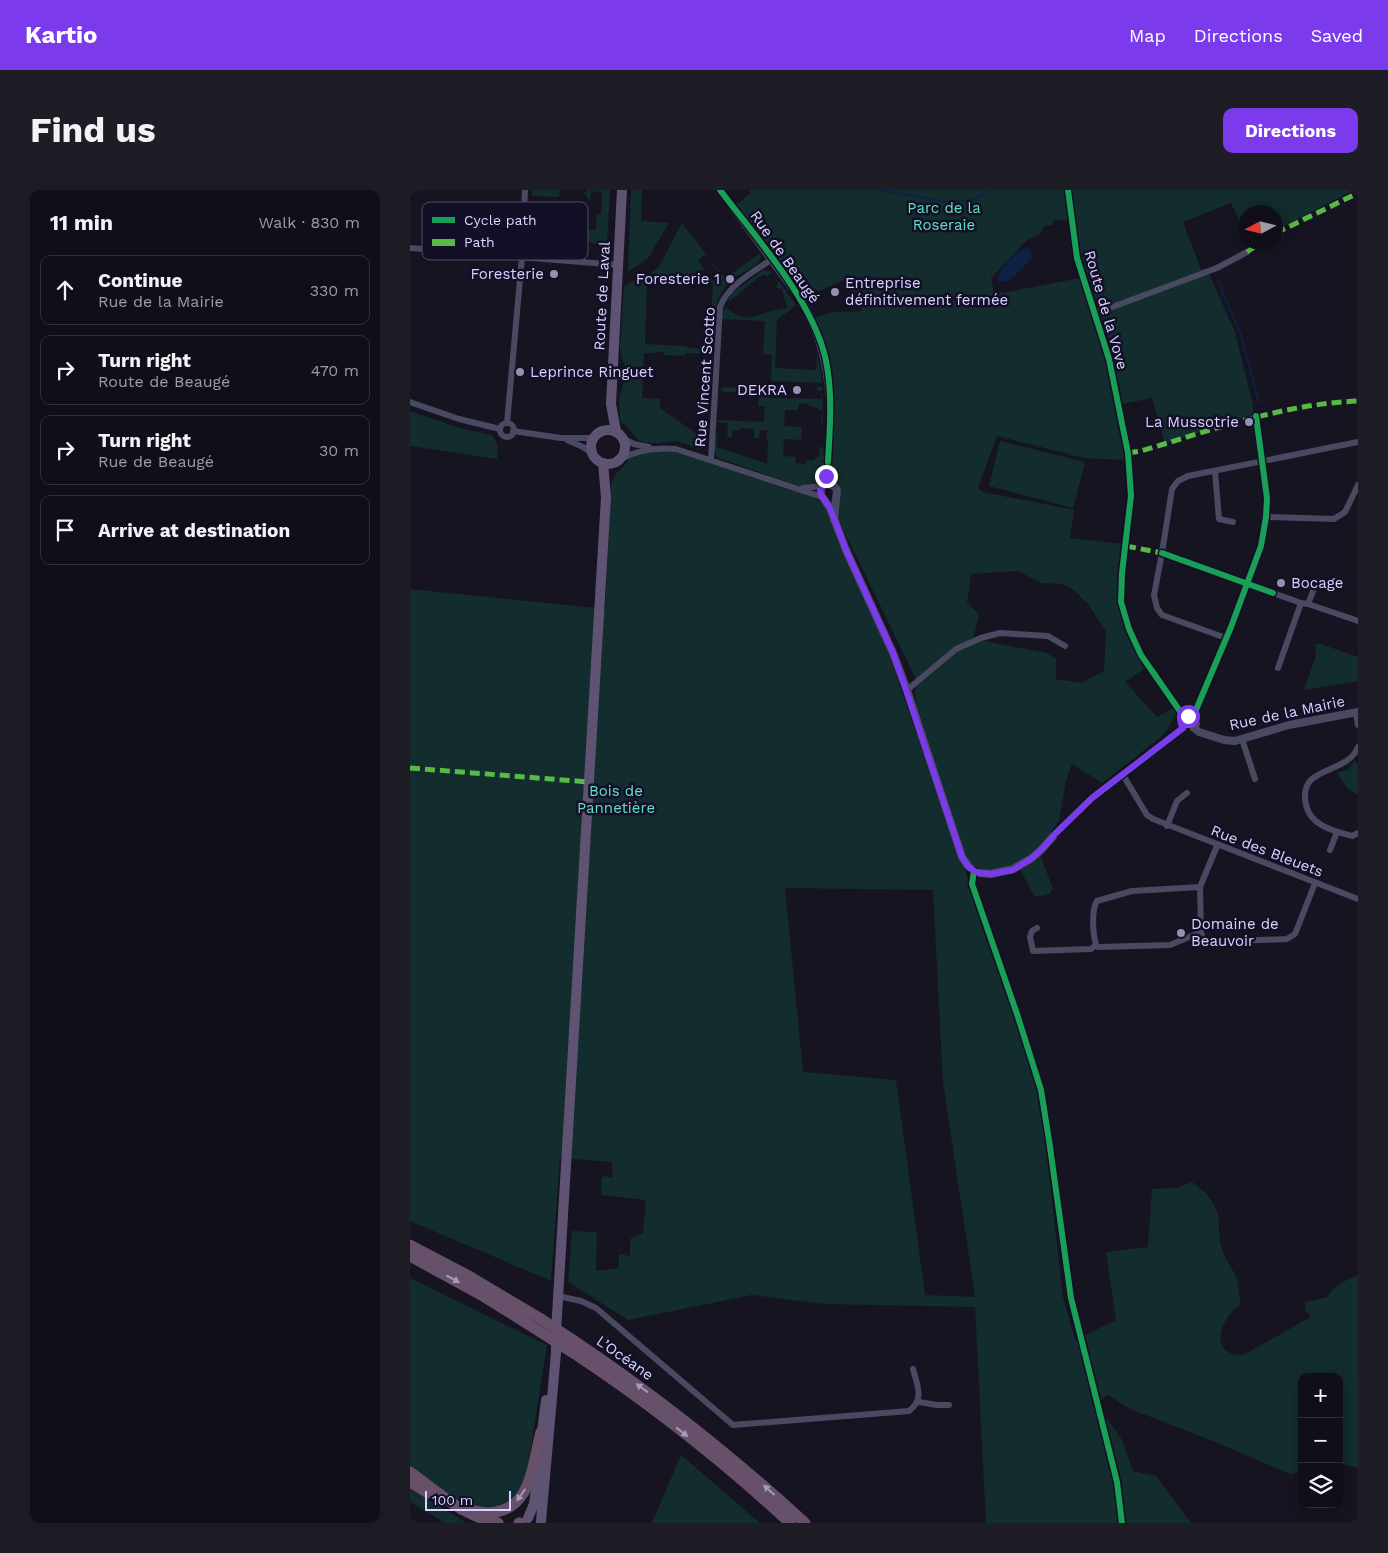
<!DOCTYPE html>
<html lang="en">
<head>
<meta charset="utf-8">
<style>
	body { margin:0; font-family:"Work Sans",sans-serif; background:#1e1d26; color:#f1f3f6 }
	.controls { position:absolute; right:15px; bottom:15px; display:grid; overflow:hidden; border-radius:10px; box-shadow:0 2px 12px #0003 }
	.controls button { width:45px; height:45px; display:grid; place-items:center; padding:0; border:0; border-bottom:1px solid #302f38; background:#100f19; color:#f1f3f6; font:25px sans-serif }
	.compass { position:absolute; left:828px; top:15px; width:45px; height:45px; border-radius:50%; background:#100f19; box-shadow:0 2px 12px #0003; rotate:263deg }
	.scale { position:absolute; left:15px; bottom:12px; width:86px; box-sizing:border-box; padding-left:5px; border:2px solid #d9d4ff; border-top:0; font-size:14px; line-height:18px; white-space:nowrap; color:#d9d4ff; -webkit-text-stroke:4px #130f26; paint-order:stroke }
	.stop { position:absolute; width:15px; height:15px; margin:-11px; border:4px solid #7c3aed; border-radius:50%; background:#fff }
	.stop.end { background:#7c3aed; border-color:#fff; box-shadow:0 1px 5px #0008 }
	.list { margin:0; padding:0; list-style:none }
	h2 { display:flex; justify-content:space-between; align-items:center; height:65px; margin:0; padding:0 20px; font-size:21px }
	h2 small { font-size:16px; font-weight:400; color:#9c9ca2 }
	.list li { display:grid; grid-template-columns:32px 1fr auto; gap:15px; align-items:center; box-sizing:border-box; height:70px; margin:0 10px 10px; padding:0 10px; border:1px solid #302f38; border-radius:10px }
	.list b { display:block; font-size:19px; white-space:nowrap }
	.list p { margin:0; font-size:16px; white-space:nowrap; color:#9c9ca2 }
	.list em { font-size:16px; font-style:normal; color:#9c9ca2 }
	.icon { flex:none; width:28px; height:28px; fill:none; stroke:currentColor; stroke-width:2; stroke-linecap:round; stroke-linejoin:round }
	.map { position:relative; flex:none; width:948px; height:1333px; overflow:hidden; border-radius:10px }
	header { display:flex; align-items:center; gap:30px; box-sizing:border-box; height:70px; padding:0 25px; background:#7c3aed; color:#fff }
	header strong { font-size:24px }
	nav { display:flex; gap:28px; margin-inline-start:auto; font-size:18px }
	.intro { display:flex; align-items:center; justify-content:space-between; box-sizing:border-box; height:120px; padding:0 30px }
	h1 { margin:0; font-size:35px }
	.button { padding:12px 22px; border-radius:10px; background:#7c3aed; color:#fff; font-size:18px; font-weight:700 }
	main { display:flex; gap:30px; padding:0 30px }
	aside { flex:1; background:#100f19; border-radius:10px; box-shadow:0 2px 12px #0003 }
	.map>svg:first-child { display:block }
</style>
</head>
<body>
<header>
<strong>Kartio</strong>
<nav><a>Map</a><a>Directions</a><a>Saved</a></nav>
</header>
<div class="intro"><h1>Find us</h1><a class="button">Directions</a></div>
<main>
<aside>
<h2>11 min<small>Walk · 830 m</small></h2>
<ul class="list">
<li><svg class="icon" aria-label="ahead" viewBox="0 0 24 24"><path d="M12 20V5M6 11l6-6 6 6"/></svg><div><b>Continue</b><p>Rue de la Mairie</p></div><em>330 m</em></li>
<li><svg class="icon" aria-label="right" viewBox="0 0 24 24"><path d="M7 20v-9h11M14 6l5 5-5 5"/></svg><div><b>Turn right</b><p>Route de Beaugé</p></div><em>470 m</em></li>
<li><svg class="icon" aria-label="right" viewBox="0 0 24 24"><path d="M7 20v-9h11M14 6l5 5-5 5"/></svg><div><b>Turn right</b><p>Rue de Beaugé</p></div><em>30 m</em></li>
<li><svg class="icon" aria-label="arrive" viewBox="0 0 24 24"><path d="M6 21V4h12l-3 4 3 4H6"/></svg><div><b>Arrive at destination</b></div></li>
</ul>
</aside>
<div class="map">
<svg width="948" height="1333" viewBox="0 0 948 1333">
	<rect width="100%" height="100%" fill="#161421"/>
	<g fill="#132c2d" fill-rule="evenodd">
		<path d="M 122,0 L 150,0 L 149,7 L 122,6 Z"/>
		<path d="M 178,0 L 200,0 L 197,54 L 147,50 L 149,13 L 153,14 L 163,26 L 154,28 L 153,43 L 163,43 L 163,39 L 186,40 L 187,24 L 191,24 L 192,2 L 181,1 L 180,11 L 174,3 Z"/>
		<path d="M 221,0 L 232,0 L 231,31 L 259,33 L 238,68 L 218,82 Z"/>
		<path d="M 339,0 L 944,0 L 866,40 L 866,22 L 836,22 L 835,43 L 821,13 L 773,32 L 791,79 L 797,79 L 825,142 L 842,210 L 844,224 L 755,254 L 742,208 L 712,214 L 702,159 L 669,59 L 658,4 L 659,31 L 644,29 L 642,35 L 634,36 L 630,44 L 617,50 L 581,88 L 584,103 L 592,103 L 670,88 L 695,168 L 715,270 L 674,268 L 587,246 L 568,298 L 573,302 L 664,320 L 660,348 L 714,354 C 711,371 706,391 708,409 C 710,427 725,463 734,479 L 715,492 L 747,527 L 763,518 L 767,523 C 761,531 758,540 751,547 L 692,593 L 662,574 L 656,591 L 649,630 L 637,648 L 631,655 L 631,667 L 643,699 L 639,704 L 625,707 L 607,674 C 597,679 575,686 565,679 C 560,676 557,668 554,663 L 507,516 C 506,508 503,500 508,493 L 430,333 L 425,331 L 476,456 L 590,780 L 623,882 L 632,922 L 653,1107 L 665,1150 L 706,1130 L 696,1062 L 738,1057 L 742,999 L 767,998 L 782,992 C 794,1000 804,1010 808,1025 C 810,1035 808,1046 811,1056 C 814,1068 822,1077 826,1087 C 829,1094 829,1106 831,1114 C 810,1127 797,1166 833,1165 L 901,1127 L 895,1120 L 895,1112 L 918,1107 C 923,1095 937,1090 948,1085 L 948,1278 L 929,1273 L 929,1187 L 892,1187 L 892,1279 L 882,1285 L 808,1253 L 720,1219 L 698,1205 L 690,1211 L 692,1221 L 712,1250 L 723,1281 L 746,1286 L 781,1333 L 576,1333 L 565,1117 L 413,1114 L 342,1105 L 218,1130 L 158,1092 L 162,1041 L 187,1042 L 186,1081 L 209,1078 L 209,1064 L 220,1066 L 220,1049 L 233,1043 L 236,1010 L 191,1005 L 192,986 L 203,988 L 202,972 L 150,968 L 141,1091 L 0,1031 L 0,399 L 195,419 L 201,295 C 205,284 206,283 214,276 C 216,273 218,269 222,267 C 235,258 257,261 272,263 L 377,299 L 403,306 L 410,312 L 421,318 L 421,310 L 427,305 L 419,290 L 419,199 L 401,128 L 425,122 L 452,121 L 447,102 L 442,104 L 436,89 L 407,102 L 406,99 L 398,102 L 404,120 L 394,102 L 387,104 L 323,17 L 341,3 ZM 608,381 L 631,393 L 652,394 L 664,400 L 678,414 L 696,442 L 694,481 L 671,493 L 646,489 L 646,469 L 637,463 L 563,449 L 569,425 L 557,412 L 561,384 ZM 375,698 L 523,700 L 533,892 L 565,1107 L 515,1105 L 486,890 L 393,882 Z"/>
		<path d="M 272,33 L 315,88 L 349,64 L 351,66 C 349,77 331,83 322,89 L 321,88 L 319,89 L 319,91 C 306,108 303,123 302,143 L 297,145 L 293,140 L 298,140 L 299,127 L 301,127 L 303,93 L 299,92 L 299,89 L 301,88 L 303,91 L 311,85 L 296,64 L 288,70 L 294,79 L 290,81 L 289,90 L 250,88 L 237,96 L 235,154 L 274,156 L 280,158 L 295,159 L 295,155 L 300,155 L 300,164 L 276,163 L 275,166 L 254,165 L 253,162 L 246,162 L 246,163 L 234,163 L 232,208 L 250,209 L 250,218 L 287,244 L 296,246 L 293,257 L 289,259 C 282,258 277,253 271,252 C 257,250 244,256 231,251 C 222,247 223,237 211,233 L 210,230 L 209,210 L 217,179 L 212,170 L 210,157 L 214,97 C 224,89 237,87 248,78 Z"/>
		<path d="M 353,80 L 363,82 L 356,87 L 354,84 C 345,89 324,110 318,111 L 322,103 Z"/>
		<path d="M 369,91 L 386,115 L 367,130 L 365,178 L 406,180 L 407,165 L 405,157 L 410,176 L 412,193 L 361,191 L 362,165 L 353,164 L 355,131 L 312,129 L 315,116 C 335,135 340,126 362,121 C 367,120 372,119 377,118 L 372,100 L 366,97 Z"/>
		<path d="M 312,197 L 361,199 L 361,208 L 411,209 L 412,201 L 407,201 L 407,197 L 412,197 L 413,232 L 411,232 L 412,220 L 408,220 L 407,217 L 399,216 L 399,214 L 389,213 L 388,220 L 375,220 L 374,236 L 392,237 L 391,250 L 374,249 L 373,266 L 386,267 L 385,273 L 396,274 L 396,270 L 405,270 L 405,267 L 409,267 L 410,257 L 413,257 L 414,269 L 416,269 C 412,291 414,298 388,296 L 308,268 L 304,262 L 305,244 L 307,244 L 307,257 L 357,274 L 358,249 L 357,249 L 357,240 L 350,240 L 349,248 L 344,248 L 344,239 L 330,238 L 330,240 L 322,240 L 322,247 L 317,247 L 318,233 L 308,232 L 308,230 L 354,232 L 355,216 L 348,216 L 349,204 L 316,202 L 311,201 Z"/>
		<path d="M 0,221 L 50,238 L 82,245 L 88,256 L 87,269 L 0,256 Z"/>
		<path d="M 590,251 L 675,272 L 663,318 L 579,296 Z"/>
		<path d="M 908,453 L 948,467 L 948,491 L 894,500 L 906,466 L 905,455 Z"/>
		<path d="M 945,571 L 948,575 L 948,605 L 937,598 L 927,583 L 937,580 Z"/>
		<path d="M 0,1088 L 137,1155 L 117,1282 C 115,1288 113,1295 110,1300 C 98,1317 75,1321 57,1315 C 40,1310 15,1290 0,1280 Z"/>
		<path d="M 271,1265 L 350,1333 L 242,1333 Z"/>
		<path d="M 0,1299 L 49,1328 L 56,1333 L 35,1333 L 0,1312 Z"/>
	</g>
	<path fill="#0d2144" d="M 619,57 L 622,68 C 613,77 601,95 588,91 C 587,78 608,60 619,57 Z"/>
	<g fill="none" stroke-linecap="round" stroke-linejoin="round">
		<g stroke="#0d2144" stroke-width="2">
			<path d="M 471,0 L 536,12 L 560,11 L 580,0"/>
			<path d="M 808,91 L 831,145 L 849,213"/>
		</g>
		<g stroke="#4a4962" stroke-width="6">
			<path d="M 658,0 L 667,68 L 699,169 L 718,263 L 721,306 L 712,383 L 711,412 L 719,439 L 731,465 L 774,527"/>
			<path d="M 0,58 L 208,75"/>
			<path d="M 685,122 L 697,119 L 807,78 L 837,62"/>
			<path d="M 0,212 L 49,229 L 90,239"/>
			<path d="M 97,233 L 112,67 L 115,0"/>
			<circle cx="97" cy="240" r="7"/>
			<path d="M 103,241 L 151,248 L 185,248"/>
			<path d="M 212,248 L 224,254 L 239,257"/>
			<path d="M 157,250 L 173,257 L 183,264"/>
			<path d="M 211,269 C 229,259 246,257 266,259 L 412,307"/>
			<path d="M 301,270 L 310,117 C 318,95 343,82 362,69"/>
			<path d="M 805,281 L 809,329 L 823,332"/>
			<path d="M 393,298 L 412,296"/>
			<path d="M 856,327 L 924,329 L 935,322 L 948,295"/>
			<path d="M 752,363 L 891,413 L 898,414 L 948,431"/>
			<path d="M 898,414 L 907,391"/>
			<path d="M 816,448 L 752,425 L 747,418 L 744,405 L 752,363 L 762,299 L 768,291 L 778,286 L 948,252"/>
			<path d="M 868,478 L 891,413"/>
			<path d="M 497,500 L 546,459 L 571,448 L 590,443 L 638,446 L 655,456"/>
			<path d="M 946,523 L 948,535"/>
			<path d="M 783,527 L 821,437 L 851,356 L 856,327 L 857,308 L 846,226"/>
			<path d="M 832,549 L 845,589"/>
			<path d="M 948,557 C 937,586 887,574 896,615 C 901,636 923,641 942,646 L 948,643"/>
			<path d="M 713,585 L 737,625 L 743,629 L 948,709"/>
			<path d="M 757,636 L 767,611 L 777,603"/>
			<path d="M 920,660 L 927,642"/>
			<path d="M 564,681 L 562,694 L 607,824 L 631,900 L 639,950 L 661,1108 L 707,1292 L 712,1333"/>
			<path d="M 790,697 L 791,742"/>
			<path d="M 627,738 L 622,741 L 620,747 L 623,761 L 681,759 L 686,755"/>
			<path d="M 686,755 L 688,757 L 760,755 L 791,742 L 793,748 L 799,752 L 877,749 L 885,744 L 887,739 L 905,693"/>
			<path d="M 686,755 C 683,744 681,721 687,711 L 722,701 L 790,697 L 807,656"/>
			<path d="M 148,1106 L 171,1111 L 186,1118 L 323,1235 L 499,1221 C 515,1209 507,1195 503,1179"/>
			<path d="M 509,1212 L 527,1215 L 539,1215"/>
		</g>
		<g stroke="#4a4962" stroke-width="8">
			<path d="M 310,0 L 392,111 C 424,167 425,232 415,294"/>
			<path d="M 424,330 L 427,300 L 424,296 L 417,294 L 411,297 L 411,305 L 420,318 L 436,360 L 483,463 L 497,500 L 552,667 L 558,676 L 564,681 L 569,683 L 581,684 L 603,679 L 622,668 L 631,660 L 646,643 L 682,608 L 773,538"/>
			<path d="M 773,538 L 771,530 L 774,527 L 778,526 L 784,529 L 786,534 L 784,538"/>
			<path d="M 784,538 L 789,542 L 814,550 L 825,551 L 879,535 L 948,522"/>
		</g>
		<g stroke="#5e5373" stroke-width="10">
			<circle cx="198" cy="257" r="17"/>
			<path d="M 206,242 L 201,214 L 212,0"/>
			<path d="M 131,1250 L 136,1210"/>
			<path d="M 118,1328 L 124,1314 L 130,1267"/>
			<path d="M 131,1331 L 146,1163 L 146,1142 L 196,307 L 193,273"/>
		</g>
		<g stroke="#67516a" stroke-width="11">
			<path d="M 0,1055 L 57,1085 L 131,1129"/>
			<path d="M 0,1066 L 73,1106 L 129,1141"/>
			<path d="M 163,1150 C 245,1205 322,1266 395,1333"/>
			<path d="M 162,1162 C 239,1213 312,1270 380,1333"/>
			<path d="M 0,1282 C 28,1302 54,1327 88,1333"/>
			<path d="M 0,1292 L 18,1303"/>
			<path d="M 51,1319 C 60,1319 68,1323 78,1323 C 123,1321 122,1274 131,1242"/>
			<path d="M 109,1333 L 110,1333"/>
		</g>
		<g stroke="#67516a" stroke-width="11">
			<path d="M 131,1129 L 163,1150"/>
			<path d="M 129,1141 L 162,1162"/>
		</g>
		<g stroke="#58b947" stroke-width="5" stroke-dasharray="10 5" stroke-linecap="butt">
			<path d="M 866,43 L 948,3"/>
			<path d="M 837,62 L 852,52"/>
			<path d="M 718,263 L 731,261 C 802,240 873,214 948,211"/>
			<path d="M 716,356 L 752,363"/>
			<path d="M 0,578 L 179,592"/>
		</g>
		<g stroke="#130f26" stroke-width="9">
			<g id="cycleway">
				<path d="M 310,0 C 346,48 400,107 415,166 C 423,200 420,238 418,272"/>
				<path d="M 658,0 L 667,68 L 699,169 L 718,263 L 721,306 L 712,383 L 711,412 L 719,439 L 731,465 L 774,527"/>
				<path d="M 752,363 L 863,403"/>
				<path d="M 783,527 L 821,437 L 851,356 L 856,327 L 857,308 L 846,226"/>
				<path d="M 646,643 L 682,608 L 773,538"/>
				<path d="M 564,681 L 562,694 L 607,824 L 631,900 L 639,950 L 661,1108 L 707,1292 L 712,1333"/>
			</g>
		</g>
		<use href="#cycleway" stroke="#1a9f57" stroke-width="6"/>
	</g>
	<defs><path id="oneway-solid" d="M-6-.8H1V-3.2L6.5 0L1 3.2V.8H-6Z" transform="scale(1.25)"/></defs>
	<g fill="#a699bc">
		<use href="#oneway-solid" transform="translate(43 1089) rotate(29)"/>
		<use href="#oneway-solid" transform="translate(232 1198) rotate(-144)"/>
		<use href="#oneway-solid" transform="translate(272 1242) rotate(38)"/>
		<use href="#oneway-solid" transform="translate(359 1300) rotate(-138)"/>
		<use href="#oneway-solid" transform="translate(111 1305) rotate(126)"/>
	</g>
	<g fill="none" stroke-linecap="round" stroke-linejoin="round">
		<path stroke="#7c3aed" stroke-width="6" d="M 416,286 L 415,294 L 410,300 L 411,305 L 420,318 L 436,360 L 483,463 L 496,500 L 552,667 L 558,676 L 564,681 L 569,683 L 581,684 L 603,680 L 622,668 L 631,660 L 646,643 L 682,608 L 773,538 C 769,533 771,527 778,526"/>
	</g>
	<g fill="#9591b1" stroke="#130f26" stroke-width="2">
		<circle cx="144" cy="84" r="5"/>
		<circle cx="320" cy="89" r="5"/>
		<circle cx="425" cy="102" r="5"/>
		<circle cx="110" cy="182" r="5"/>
		<circle cx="387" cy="200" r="5"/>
		<circle cx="839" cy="232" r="5"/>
		<circle cx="871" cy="393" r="5"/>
		<circle cx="771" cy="743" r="5"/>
	</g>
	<g text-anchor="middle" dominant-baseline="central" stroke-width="5" stroke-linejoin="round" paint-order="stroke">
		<g font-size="15" fill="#5fe0c0" stroke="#130f26">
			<text x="534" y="18">Parc de la<tspan x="534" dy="17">Roseraie</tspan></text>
			<text x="206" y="601">Bois de<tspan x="206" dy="17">Pannetière</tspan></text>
		</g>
		<g font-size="15" fill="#d9d4ff" stroke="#130f26">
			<text transform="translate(375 67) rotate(55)">Rue de Beaugé</text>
			<text transform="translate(192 106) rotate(-87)">Route de Laval</text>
			<text transform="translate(696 120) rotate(74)">Route de la Vove</text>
			<text transform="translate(295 187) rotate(-86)">Rue Vincent Scotto</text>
			<text transform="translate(877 523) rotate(-12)">Rue de la Mairie</text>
			<text transform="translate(857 661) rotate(21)">Rue des Bleuets</text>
			<text transform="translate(215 1168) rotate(35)">L’Océane</text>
		</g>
		<g font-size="15" fill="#d9d4ff" stroke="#130f26" text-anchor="end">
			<text x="134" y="84">Foresterie</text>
			<text x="310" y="89">Foresterie 1</text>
			<text x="435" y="93" text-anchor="start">Entreprise<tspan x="435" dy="17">définitivement fermée</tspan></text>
			<text x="120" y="182" text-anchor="start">Leprince Ringuet</text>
			<text x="377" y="200">DEKRA</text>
			<text x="829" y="232">La Mussotrie</text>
			<text x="881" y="393" text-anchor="start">Bocage</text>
			<text x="781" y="734" text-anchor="start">Domaine de<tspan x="781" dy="17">Beauvoir</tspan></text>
		</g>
	</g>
	<rect x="12" y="12" width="166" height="58" rx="8" fill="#130f26" stroke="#4e4a67" stroke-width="1"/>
	<rect x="22" y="27" width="23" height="6" fill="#1a9f57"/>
	<rect x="22" y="49" width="23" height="7" fill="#58b947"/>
	<g font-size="14" fill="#d9d4ff">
		<text x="54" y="35">Cycle path</text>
		<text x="54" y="57">Path</text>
	</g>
</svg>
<div class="controls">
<button>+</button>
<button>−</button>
<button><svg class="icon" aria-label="layers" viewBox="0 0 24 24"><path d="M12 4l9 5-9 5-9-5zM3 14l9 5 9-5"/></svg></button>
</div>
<svg class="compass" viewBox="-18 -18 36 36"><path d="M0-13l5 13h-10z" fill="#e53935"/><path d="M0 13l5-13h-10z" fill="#9c9ca2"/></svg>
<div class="scale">100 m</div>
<div class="stop" style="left:778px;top:526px"></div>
<div class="stop end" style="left:416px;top:286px"></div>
</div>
</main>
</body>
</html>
